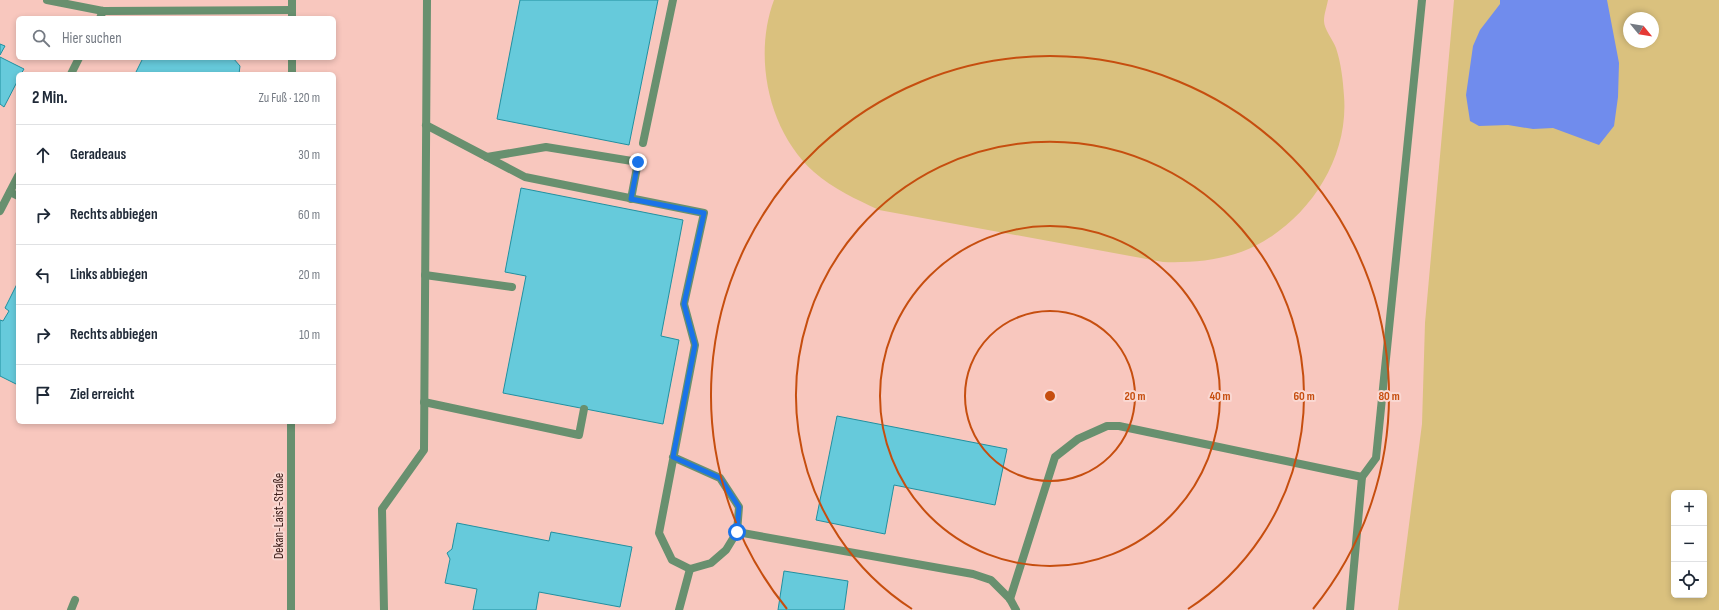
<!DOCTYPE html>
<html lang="de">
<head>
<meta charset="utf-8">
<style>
	body { margin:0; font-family:"Sofia Sans Condensed",sans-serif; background:#f2f2f3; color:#1f2937 }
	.controls { position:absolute; right:12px; bottom:12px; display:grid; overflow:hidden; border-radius:6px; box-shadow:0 2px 6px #0003 }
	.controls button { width:36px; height:36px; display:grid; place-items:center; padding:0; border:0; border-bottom:1px solid #e0e1e3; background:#fff; color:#1f2937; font:20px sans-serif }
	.compass { position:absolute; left:1623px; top:12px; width:36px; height:36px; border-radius:50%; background:#fff; box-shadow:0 2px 6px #0003; rotate:120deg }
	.stop { position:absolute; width:12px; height:12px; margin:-9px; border:3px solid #1a73e8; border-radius:50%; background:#fff }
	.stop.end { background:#1a73e8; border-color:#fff; box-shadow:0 1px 4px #0008 }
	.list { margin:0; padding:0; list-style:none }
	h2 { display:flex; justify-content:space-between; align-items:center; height:52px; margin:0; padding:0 16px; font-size:17px }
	h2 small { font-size:13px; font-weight:400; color:#747a83 }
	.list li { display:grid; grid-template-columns:26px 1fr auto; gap:12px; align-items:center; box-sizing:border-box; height:60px; padding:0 16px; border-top:1px solid #e0e1e3 }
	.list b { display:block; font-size:15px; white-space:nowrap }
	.list em { font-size:13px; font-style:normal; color:#747a83 }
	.icon { flex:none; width:22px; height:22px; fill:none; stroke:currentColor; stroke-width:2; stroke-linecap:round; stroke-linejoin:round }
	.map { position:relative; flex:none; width:1719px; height:610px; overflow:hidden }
	.search { position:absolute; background:#fff; box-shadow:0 2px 6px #0003; left:16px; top:16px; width:320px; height:44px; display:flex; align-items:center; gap:10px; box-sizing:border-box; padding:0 14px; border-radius:6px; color:#747a83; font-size:15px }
	.panel { position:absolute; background:#fff; box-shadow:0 2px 6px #0003; left:16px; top:72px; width:320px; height:352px; border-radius:6px }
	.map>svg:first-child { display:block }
</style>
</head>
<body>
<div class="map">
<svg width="1719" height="610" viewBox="0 0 1719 610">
	<rect width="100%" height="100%" fill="#f8c7be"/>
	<g fill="#dac17e" fill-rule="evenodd">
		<path d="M 774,0 L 1328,0 C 1327,6 1324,14 1324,21 C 1324,29 1333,40 1336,48 C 1341,63 1343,80 1344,96 C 1349,158 1309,219 1255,246 C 1227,260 1194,263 1163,262 L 879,210 C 856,199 833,189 814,172 C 768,131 753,56 774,0 Z"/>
		<path d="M 1454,0 L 1719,0 L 1719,610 L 1398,610 L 1422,424 L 1425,323 ZM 1629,18 L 1653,18 L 1653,42 L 1629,42 ZM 1674,493 L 1704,493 L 1704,595 L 1674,595 Z"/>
	</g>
	<path fill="#708ced" d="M 1500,0 L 1607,0 L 1619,63 L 1618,97 L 1614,126 L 1599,145 L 1553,128 L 1533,129 L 1508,125 L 1479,126 L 1470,121 L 1466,95 L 1473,46 L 1480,30 L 1500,4 Z"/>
	<g fill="#66cadb" stroke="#2190a0">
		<path d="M 520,0 L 658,0 L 629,145 L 497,119 Z"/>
		<path d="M 0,44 L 5,46 L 0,55 Z"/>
		<path d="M 0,57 L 24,69 L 21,74 L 18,74 L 18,80 L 4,107 L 0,104 Z"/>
		<path d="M 143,58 L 233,58 L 240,66 L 239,74 L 135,74 Z"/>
		<path d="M 521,188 L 683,220 L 661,336 L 679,340 L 663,424 L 503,393 L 526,276 L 505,272 Z"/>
		<path d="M 18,282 L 18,385 L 0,376 L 0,320 L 3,321 L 9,311 L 5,308 Z"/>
		<path d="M 837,416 L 1007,449 L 995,505 L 894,485 L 885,534 L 816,520 Z"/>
		<path d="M 457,523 L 549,541 L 551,532 L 632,547 L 620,607 L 539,592 L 536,610 L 473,610 L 477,589 L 445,583 L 450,559 L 447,553 L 452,549 Z"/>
		<path d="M 784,571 L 848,581 L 844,610 L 778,610 Z"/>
	</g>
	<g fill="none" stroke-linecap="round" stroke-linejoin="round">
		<g stroke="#68906f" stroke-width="8">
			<path d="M 426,125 L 525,177 L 704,213 L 684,304 L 695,345 L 659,533 L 672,560 L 690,569 L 711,563 L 726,550 L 737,532 L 739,507 L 720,478 L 673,457"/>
			<path d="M 643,143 L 673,0"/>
			<path d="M 487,157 L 546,147 L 638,162 L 631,199"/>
			<path d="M 10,192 L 18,196"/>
			<path d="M 425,275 L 512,287"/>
			<path d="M 424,402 L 579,435 L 584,409"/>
			<path d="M 737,532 L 973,574 L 991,580 L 1010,599 L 1016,610"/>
			<path d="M 1010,599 L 1055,457 L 1078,439 L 1107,426 L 1119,426 L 1362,477"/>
			<path d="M 71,610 L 75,600"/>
			<path d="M 384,610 L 382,509 L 424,450 L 427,0"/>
			<path d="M 679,610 L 690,569"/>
			<path d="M 1350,610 L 1362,477 L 1376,458 L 1422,0"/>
		</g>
		<g stroke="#68906f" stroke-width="8">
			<path d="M 47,0 L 103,11 L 292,10"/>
			<path d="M 100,18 L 103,11"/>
			<path d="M 292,18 L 292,0"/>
			<path d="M 71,74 L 79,58"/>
			<path d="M 292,74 L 292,58"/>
			<path d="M 0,211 L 18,176"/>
			<path d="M 291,610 L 291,422"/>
		</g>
	</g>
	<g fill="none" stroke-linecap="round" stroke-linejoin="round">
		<path stroke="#1a73e8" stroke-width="5" d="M 638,162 L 631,199 L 704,213 L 684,304 L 695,345 L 673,457 L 720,478 L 739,507 L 737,532"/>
	</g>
	<g fill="none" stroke="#c64e0f" stroke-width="2">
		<circle cx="1050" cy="396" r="85"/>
		<circle cx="1050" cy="396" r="170"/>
		<path d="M912 609A254 254 0 1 1 1188 609"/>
		<path d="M787 609A339 339 0 1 1 1313 609"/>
	</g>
	<g text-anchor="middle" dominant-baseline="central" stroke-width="4" stroke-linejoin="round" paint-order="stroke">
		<g font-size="13" fill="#3f201c" stroke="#fad8d2">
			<text transform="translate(279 516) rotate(-90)">Dekan-Laist-Straße</text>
		</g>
	</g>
	<circle cx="1050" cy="396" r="6" fill="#c64e0f" stroke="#fad8d2" stroke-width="2"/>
	<g font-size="12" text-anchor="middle" font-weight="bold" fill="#c64e0f" stroke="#fad8d2" stroke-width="4" stroke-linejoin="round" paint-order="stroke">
		<text x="1135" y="400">20 m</text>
		<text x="1220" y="400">40 m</text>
		<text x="1304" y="400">60 m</text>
		<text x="1389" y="400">80 m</text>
	</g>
</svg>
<div class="controls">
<button>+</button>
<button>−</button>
<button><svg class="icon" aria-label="locate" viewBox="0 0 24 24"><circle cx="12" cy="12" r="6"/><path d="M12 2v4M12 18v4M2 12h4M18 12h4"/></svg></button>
</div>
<svg class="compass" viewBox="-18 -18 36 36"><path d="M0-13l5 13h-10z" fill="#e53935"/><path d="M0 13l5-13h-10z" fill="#747a83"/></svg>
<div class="stop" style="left:737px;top:532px"></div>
<div class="stop end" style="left:638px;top:162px"></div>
<div class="search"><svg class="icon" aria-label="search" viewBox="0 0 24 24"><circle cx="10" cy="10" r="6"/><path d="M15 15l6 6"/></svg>Hier suchen</div>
<section class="panel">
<h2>2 Min.<small>Zu Fuß · 120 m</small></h2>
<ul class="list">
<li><svg class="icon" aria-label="ahead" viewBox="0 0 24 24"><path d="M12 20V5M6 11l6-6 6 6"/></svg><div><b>Geradeaus</b></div><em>30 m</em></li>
<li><svg class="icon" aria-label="right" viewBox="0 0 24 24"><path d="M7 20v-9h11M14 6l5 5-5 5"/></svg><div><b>Rechts abbiegen</b></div><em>60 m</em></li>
<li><svg class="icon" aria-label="left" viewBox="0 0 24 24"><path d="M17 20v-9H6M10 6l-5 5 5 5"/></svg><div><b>Links abbiegen</b></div><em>20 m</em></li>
<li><svg class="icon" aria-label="right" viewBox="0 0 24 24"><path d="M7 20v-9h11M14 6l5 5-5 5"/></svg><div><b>Rechts abbiegen</b></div><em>10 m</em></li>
<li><svg class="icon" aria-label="arrive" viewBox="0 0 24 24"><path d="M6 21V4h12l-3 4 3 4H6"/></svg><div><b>Ziel erreicht</b></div></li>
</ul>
</section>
</div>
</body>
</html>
